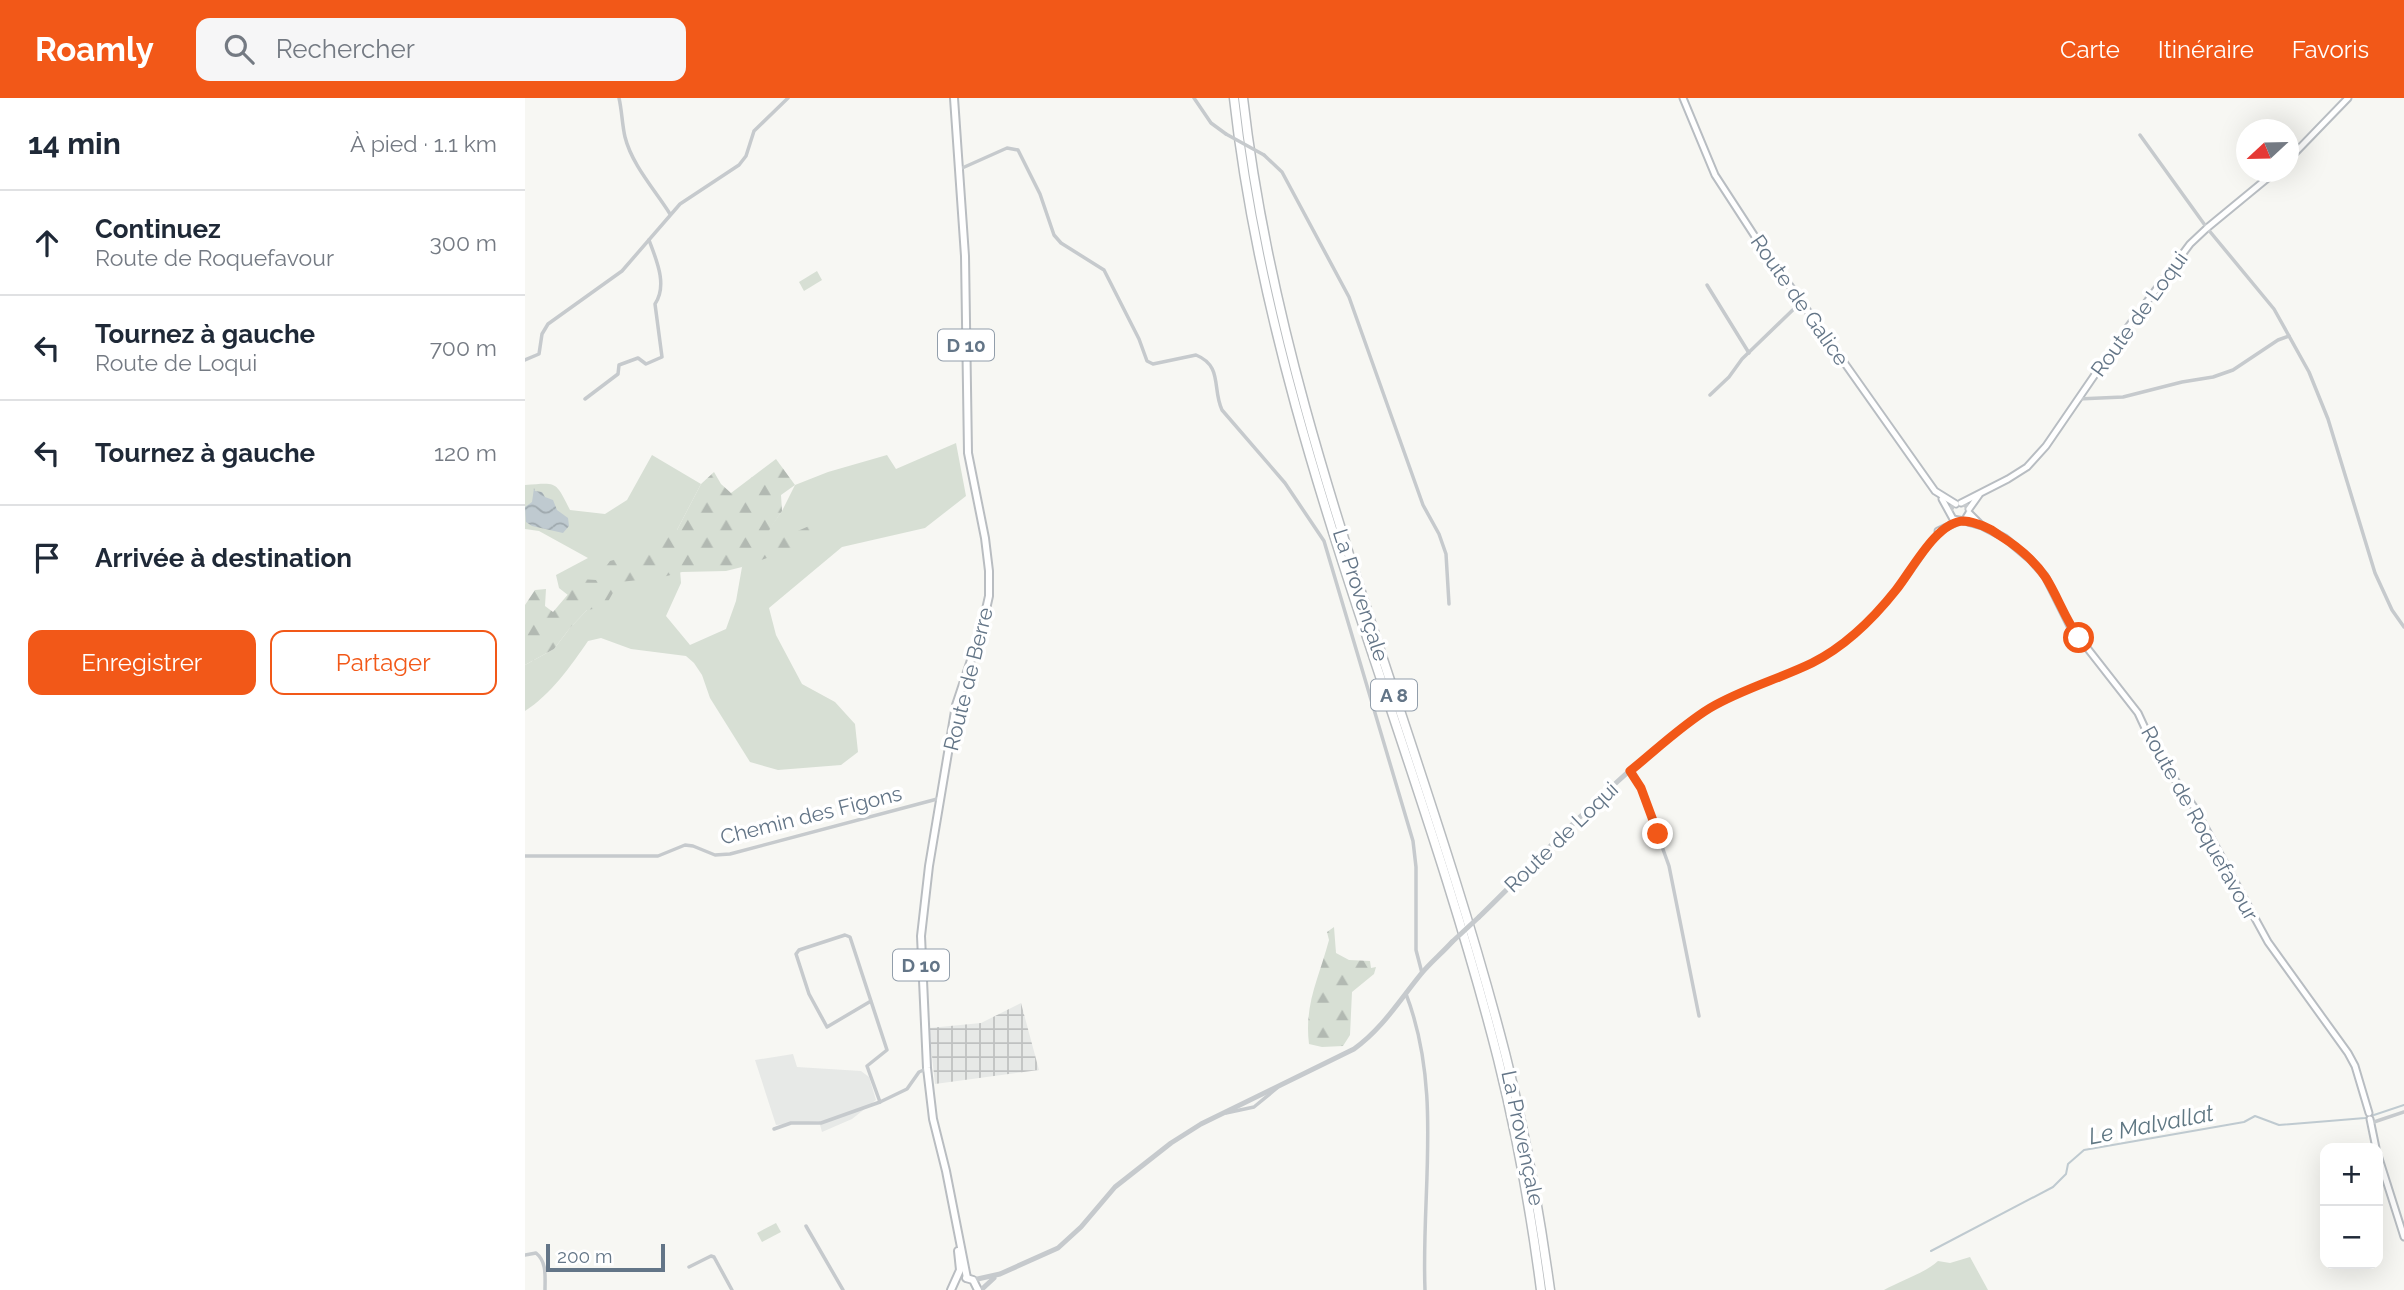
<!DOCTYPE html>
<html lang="fr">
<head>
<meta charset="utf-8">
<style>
	body { margin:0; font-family:Raleway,sans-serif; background:#f6f6f7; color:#1f2937 }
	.controls { position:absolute; right:21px; bottom:21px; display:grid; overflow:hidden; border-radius:14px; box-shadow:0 7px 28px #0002 }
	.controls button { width:63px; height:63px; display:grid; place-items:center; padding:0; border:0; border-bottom:2px solid #e0e1e3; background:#fff; color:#1f2937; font:35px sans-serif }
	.compass { position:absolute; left:1711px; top:21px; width:63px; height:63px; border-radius:50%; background:#fff; box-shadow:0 7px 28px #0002; rotate:248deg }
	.scale { position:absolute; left:21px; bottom:18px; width:119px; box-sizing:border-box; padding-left:7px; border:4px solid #637587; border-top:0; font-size:19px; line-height:24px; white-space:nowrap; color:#637587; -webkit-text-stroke:5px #fff; paint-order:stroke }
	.stop { position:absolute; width:21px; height:21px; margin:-16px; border:5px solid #f25818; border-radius:50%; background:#fff }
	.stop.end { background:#f25818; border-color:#fff; box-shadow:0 2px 7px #0008 }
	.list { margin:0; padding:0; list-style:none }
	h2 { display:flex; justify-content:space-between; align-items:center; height:91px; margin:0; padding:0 28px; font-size:30px }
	h2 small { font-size:23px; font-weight:400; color:#747a83 }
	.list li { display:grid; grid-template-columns:46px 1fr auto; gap:21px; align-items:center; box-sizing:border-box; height:105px; padding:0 28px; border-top:2px solid #e0e1e3 }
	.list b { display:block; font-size:26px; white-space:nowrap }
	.list p { margin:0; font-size:23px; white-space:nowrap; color:#747a83 }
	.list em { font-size:23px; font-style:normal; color:#747a83 }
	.actions { display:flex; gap:14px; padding:21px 28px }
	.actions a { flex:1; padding:16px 0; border:2px solid #f25818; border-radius:14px; text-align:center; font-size:24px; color:#f25818 }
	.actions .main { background:#f25818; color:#fff }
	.icon { flex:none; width:38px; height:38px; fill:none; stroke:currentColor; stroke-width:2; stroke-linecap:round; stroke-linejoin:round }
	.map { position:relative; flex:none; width:1879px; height:1192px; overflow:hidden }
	header { display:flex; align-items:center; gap:42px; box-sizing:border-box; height:98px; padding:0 35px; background:#f25818; color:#fff }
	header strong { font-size:33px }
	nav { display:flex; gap:38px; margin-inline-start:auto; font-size:24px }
	.search { width:490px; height:63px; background:#f6f6f7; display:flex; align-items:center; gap:18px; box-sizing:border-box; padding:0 24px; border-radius:14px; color:#747a83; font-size:26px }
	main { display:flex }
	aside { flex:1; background:#fff }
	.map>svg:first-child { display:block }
</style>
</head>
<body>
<header>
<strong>Roamly</strong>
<div class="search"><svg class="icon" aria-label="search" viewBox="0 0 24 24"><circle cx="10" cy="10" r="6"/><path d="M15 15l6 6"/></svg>Rechercher</div>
<nav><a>Carte</a><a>Itinéraire</a><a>Favoris</a></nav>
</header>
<main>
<aside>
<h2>14 min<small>À pied · 1.1 km</small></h2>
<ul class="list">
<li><svg class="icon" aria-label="ahead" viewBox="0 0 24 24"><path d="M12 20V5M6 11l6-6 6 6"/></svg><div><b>Continuez</b><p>Route de Roquefavour</p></div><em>300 m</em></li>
<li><svg class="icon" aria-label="left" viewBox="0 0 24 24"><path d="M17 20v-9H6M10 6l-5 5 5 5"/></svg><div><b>Tournez à gauche</b><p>Route de Loqui</p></div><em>700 m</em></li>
<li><svg class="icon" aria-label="left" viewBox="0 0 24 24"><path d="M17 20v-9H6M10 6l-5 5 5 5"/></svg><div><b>Tournez à gauche</b></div><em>120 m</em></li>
<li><svg class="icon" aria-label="arrive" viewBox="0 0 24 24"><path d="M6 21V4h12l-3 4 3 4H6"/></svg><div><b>Arrivée à destination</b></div></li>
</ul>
<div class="actions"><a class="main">Enregistrer</a><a>Partager</a></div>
</aside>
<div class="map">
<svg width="1879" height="1192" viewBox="0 0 1879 1192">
	<defs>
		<pattern id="industrial-grid" width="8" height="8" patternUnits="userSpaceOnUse" patternTransform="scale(1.75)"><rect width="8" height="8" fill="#e7e9e7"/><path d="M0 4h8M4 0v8" fill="none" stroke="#bfc1c1"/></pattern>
		<pattern id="forest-firs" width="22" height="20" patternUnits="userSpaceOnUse" patternTransform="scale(1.75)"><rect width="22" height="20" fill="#d7dfd4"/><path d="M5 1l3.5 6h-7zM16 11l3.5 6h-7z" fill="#b2b9b2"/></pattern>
		<pattern id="water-waves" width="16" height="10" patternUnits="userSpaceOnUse" patternTransform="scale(1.75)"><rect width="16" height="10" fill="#bfcad0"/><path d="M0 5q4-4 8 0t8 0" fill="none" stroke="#9fa9ae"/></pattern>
	</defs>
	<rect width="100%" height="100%" fill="#f7f7f3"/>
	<path fill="#e7e9e7" d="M 268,956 L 272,969 L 336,973 L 344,979 L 351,1002 L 327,1021 L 297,1034 L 294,1023 L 251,1027 L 230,962 Z"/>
	<path fill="url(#industrial-grid)" d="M 496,905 L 514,972 L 410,986 L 404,930 L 456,925 Z"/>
	<g fill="#d7dfd4">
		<path d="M 292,173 L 297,182 L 279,193 L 274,184 Z"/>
		<path d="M 431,345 L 441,398 L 400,430 L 317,449 L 244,510 L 251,537 L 277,586 L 310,604 L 330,626 L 333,654 L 316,667 L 253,672 L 225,664 L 185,600 L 177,577 L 169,565 L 161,558 L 106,551 L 76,540 L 63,543 C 46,568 25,597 0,613 L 0,567 L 29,551 L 45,530 L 62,512 L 34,490 L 31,477 L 63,460 L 14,433 L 0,431 L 0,387 C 32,385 30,382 45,412 L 80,416 L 102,402 L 127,357 L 176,386 L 152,432 L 156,485 L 141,518 L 165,547 L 201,531 L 211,503 L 217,469 L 257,413 L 270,387 L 303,374 L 362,357 L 371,371 Z"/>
		<path d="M 251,1125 L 256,1134 L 237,1144 L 232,1135 Z"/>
		<path d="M 1445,1159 L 1463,1192 L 1359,1192 C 1375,1183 1400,1175 1413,1163 L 1425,1165 Z"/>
	</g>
	<g fill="url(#forest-firs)">
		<path d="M 251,361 L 270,387 L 256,397 L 257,413 L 241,437 L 242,441 L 254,441 L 298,422 L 301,432 L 278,447 L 217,469 L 201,473 L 157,474 L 134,480 L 94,484 L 80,509 L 62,512 L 45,530 L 29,551 L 0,567 L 0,507 L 10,492 L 21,491 L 20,508 L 28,514 L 56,481 L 71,482 L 85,463 L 124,452 L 152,432 L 176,386 L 189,374 L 196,386 L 206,395 Z"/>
		<path d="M 809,829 L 811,855 L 824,862 L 845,863 L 846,870 L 851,869 L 849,876 L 827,894 L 825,937 L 818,948 L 797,949 L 784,946 C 779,906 794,880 804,842 L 802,834 Z"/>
	</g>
	<path fill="url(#water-waves)" d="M 9,390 L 10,393 L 17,394 L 20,399 L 28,402 L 32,412 L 43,420 L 44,428 L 38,435 L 7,428 L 1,424 L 0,409 L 7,404 Z"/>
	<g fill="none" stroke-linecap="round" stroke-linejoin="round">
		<path stroke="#bfcad0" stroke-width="2" d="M 1406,1153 L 1528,1089 L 1541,1076 L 1543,1066 L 1559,1052 L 1719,1024 L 1730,1018 L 1754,1027 L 1804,1023 L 1840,1020 L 1879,1007"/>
		<g stroke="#b8bdc2" stroke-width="9">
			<g id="secondary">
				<path d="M 1158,0 L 1190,77 L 1229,137 L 1410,393 L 1431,406"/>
				<path d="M 1764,61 L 1823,0"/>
				<path d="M 1417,401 L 1428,421 L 1439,423 L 1444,415 L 1455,426"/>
				<path d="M 1436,405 L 1483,381 L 1502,369 L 1521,348 L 1595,240 L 1665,146 L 1682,130 L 1750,74"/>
				<path d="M 1444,411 L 1454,397"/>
				<path d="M 1439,423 L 1457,428 L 1480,440 L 1506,462 L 1520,478 L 1545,528 L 1613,615 L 1632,656 L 1669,709 L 1743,844 L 1823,955 L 1830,968 L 1844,1015"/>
				<path d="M 1413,433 L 1432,424"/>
				<path d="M 1845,1021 L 1851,1050"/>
				<path d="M 1853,1057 L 1879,1139"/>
			</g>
		</g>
		<g stroke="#b9bdc1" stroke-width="10">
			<g id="primary">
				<path d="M 429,0 L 440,158 L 443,355 L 460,440 L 464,473 L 464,498 L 457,529 L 431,607 L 404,768 L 396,838 L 402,970 L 408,1021 L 421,1073 L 442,1180"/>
				<path d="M 441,1180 L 448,1182 L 453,1192"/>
				<path d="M 426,1192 L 435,1172 L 433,1153"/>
			</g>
		</g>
		<g stroke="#b8bcbf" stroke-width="11">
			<g id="motorway">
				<path d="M 709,0 C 746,334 891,638 973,961 C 992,1037 1006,1114 1016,1192"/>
				<path d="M 718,0 C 756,334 897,633 980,955 C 1000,1033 1014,1112 1025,1192"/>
			</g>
		</g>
		<g stroke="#c6cacd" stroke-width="3.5">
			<path d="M 94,0 C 97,13 97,26 100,39 C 107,67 130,92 145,116"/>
			<path d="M 669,0 L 686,25 L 701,36"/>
			<path d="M 1615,37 L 1682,130 L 1749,211 L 1784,274 L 1803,321 L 1850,475 L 1867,512 L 1879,529"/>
			<path d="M 739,57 L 757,74 L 824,199 L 898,407 L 914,436 L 921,456 L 924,506"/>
			<path d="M 435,71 L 482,50 L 493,52 L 515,96 L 529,137 L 536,145 L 579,172 L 614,241 L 622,263 L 628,266 L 671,257 C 698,268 687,291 697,312 L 760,385 L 799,443 L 888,743 L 891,769 L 891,852 L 897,875"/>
			<path d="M 1182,187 L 1224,255"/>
			<path d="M 0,262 L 14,256 L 17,236 L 23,226 L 97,173 L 155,106 L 214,67 L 221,58 L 229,33 L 263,0"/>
			<path d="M 1185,297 L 1204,279 L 1217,261 L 1276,204"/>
			<path d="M 60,301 L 93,276 L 94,267 L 113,260 L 121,266 L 137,259 L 130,206 C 143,187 131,161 124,142"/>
			<path d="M 1553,301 L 1598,299 L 1657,284 L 1688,279 L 1708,272 L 1753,242 L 1764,238"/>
			<path d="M 1105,673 L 1116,690 L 1144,768 L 1174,918"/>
			<path d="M 0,758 L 133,758 L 160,747 L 168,748 L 190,757 L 205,756 L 416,700"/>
			<path d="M 881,896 C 918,992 896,1093 900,1192"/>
			<path d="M 346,903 L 302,929 L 284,896 L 271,856 L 274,852 L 320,837 L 325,839 L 362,952 L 342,968 L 355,1004"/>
			<path d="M 701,1015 L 729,1009 L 752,990"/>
			<path d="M 1846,1025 L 1879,1014"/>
			<path d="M 249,1031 L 266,1025 L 296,1025 L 355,1004 L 382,991 L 394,974 L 401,971"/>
			<path d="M 281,1128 L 318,1192"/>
			<path d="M 0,1157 L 11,1155 C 22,1164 20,1178 20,1192"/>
			<path d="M 164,1169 L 186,1158 L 189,1159 L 207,1192"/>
		</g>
		<g stroke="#c6cacd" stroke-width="5">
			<path d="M 1425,413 L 1428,407 L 1436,405 L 1442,408 L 1444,415"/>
			<path d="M 954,819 C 1027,748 1098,669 1183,611 C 1215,589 1255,581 1290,563 C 1342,536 1383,484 1413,433"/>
			<path d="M 448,1182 L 475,1176 L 533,1150 L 556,1129 L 590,1089 L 646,1045 L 676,1026 L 829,951 C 857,931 874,903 896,876 C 905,865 917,855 927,844"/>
			<path d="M 456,1192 L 469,1180"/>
		</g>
		<use href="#secondary" stroke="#fff" stroke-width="5"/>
		<use href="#primary" stroke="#fff" stroke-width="6"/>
		<use href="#motorway" stroke="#fff" stroke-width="8"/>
		<path stroke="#c6cacd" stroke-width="3.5" d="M 701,36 L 739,57"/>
		<path stroke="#c6cacd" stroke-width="5" d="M 927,844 L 954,819"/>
	</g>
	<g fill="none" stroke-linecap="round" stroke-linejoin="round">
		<path stroke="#f25818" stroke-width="9" d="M 1133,736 L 1116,690 L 1105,673 C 1131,652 1157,627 1185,610 C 1217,591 1254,581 1287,565 C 1321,548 1348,521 1371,492 C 1387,472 1412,423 1439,423 C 1451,424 1465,430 1474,437 C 1492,448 1509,462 1521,480 C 1533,499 1540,521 1554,540"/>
	</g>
	<g text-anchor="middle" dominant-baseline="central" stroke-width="7" stroke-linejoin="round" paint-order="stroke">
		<g fill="#fff" stroke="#929eab" stroke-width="2">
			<rect x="413" y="231.5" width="56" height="31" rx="5"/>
			<rect x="846" y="581.5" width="46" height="31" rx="5"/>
			<rect x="368" y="851.5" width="56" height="31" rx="5"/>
		</g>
		<g font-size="19" font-weight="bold" fill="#637587">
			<text x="441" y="247">D 10</text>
			<text x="869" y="597">A 8</text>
			<text x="396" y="867">D 10</text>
		</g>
		<g font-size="21" fill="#637587" stroke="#fff">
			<text transform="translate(1275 202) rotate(55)">Route de Galice</text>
			<text transform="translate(1614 216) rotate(-54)">Route de Loqui</text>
			<text transform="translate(836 497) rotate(72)">La Provençale</text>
			<text transform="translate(443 581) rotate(-76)">Route de Berre</text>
			<text transform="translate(286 717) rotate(-14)">Chemin des Figons</text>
			<text transform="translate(1675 725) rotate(61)">Route de Roquefavour</text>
			<text transform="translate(1036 739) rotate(-44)">Route de Loqui</text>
			<text transform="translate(998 1040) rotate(78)">La Provençale</text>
		</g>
		<g font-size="23" font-style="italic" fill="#5f7783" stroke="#fff">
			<text transform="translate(1626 1026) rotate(-11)">Le Malvallat</text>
		</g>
	</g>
</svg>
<div class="controls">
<button>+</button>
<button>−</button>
</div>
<svg class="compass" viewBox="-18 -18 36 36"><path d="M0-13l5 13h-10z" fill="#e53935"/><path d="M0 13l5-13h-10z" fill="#747a83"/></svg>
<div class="scale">200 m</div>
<div class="stop" style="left:1554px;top:540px"></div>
<div class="stop end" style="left:1133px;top:736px"></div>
</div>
</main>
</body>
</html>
